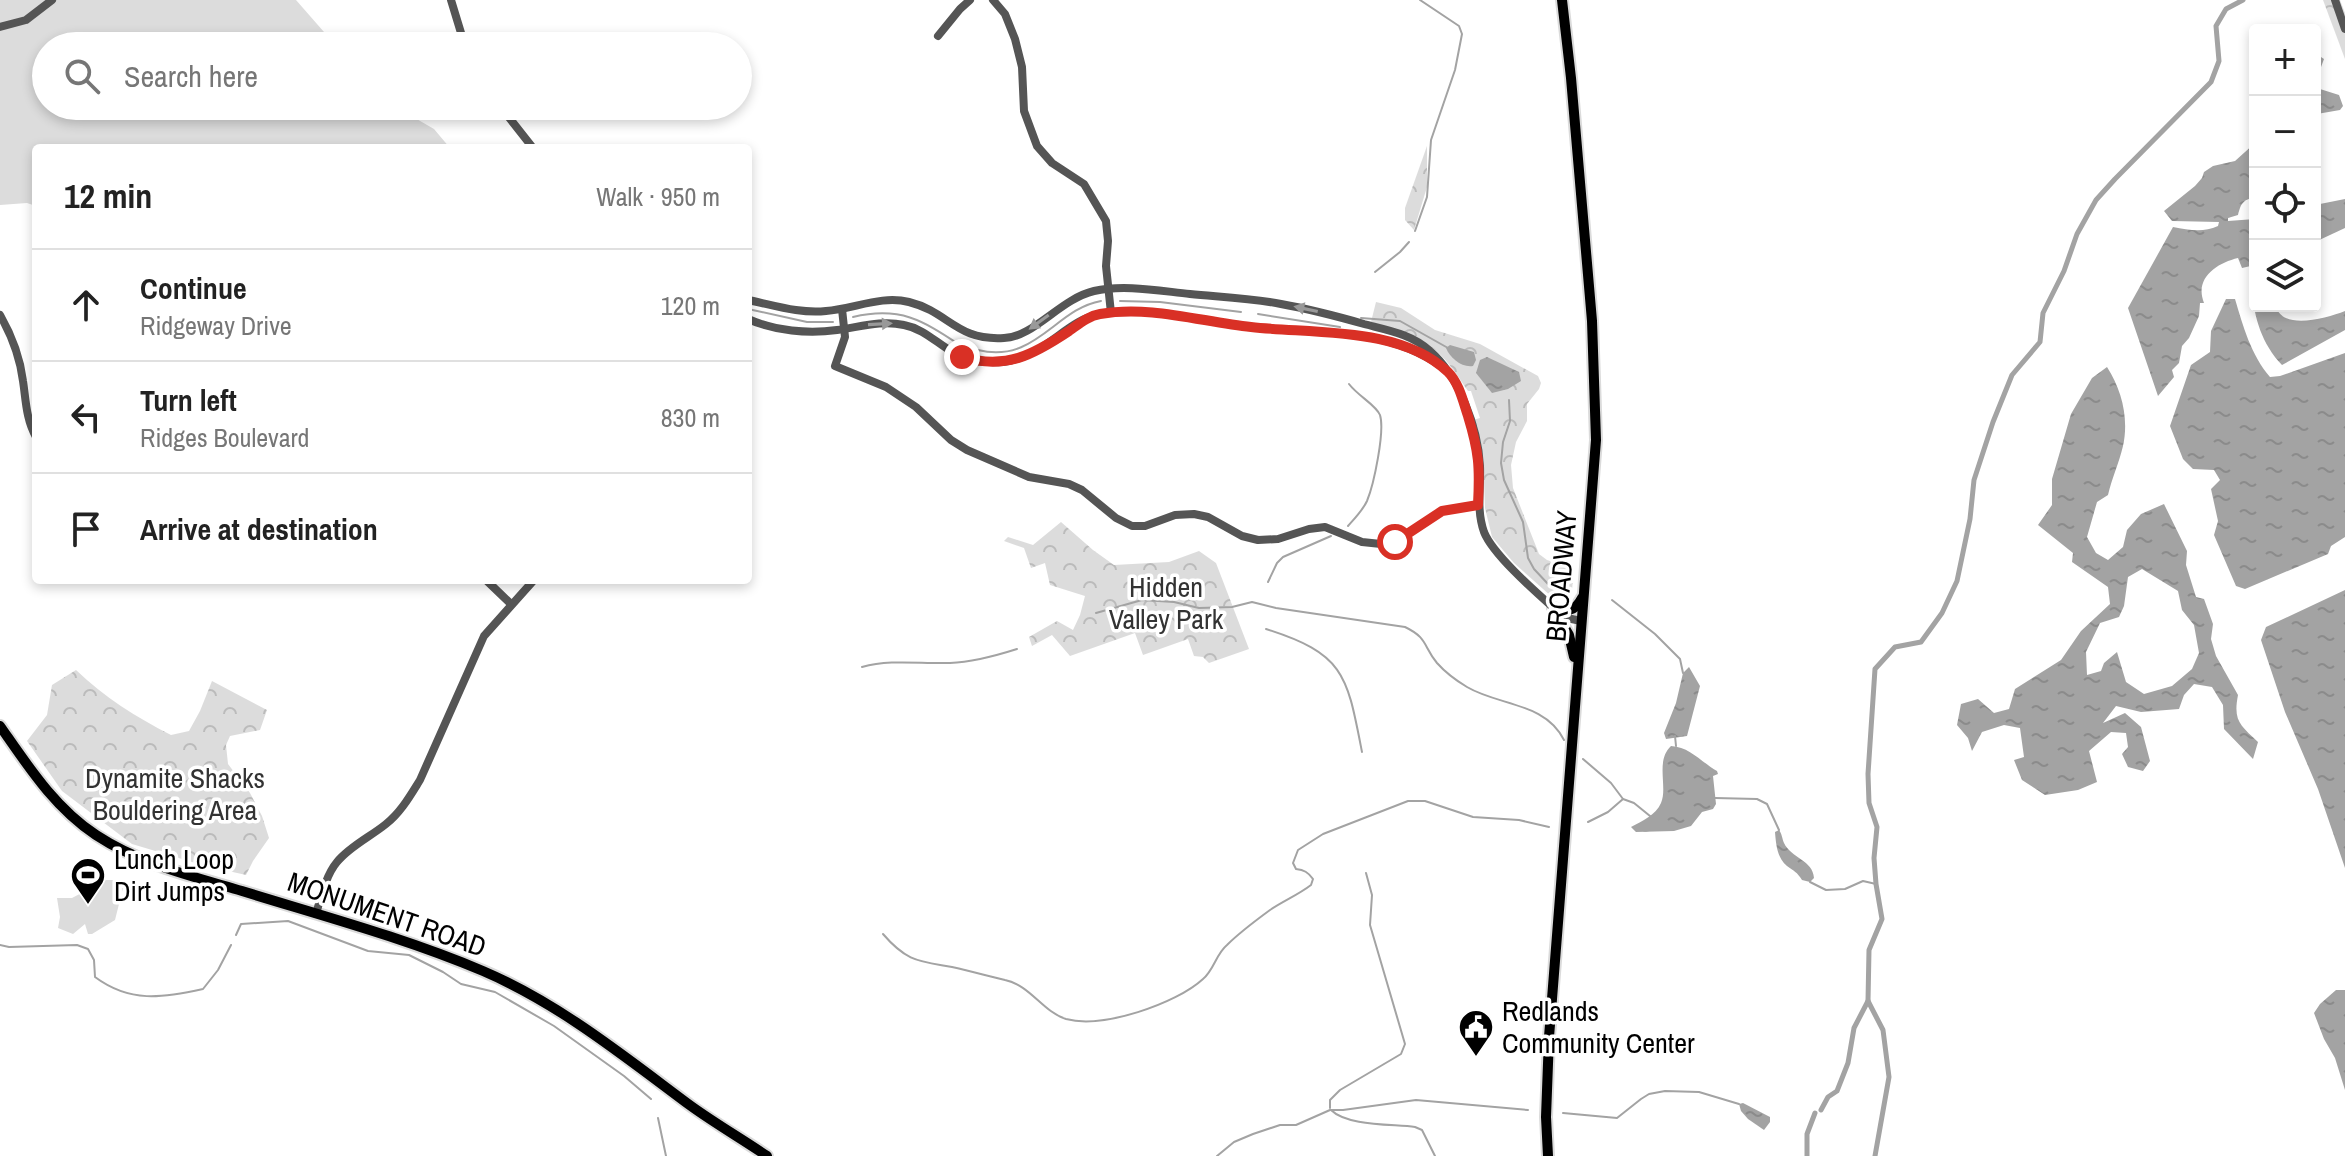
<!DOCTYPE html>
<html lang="en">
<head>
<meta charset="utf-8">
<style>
	body { margin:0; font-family:"Archivo Narrow",sans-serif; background:#f2f2f2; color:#222 }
	.controls { position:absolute; right:24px; top:24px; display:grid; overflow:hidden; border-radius:8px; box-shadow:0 4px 12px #0003 }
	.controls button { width:72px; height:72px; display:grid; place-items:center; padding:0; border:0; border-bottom:2px solid #e0e0e0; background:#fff; color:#222; font:40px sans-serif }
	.stop { position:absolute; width:24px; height:24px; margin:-18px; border:6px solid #d93025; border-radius:50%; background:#fff }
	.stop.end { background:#d93025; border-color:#fff; box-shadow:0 2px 8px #0008 }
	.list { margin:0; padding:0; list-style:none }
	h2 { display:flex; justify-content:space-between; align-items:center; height:104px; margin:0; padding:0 32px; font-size:34px }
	h2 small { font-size:26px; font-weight:400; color:#767676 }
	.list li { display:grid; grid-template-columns:52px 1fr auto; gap:24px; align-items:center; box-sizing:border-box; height:112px; padding:0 32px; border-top:2px solid #e0e0e0 }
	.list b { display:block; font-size:30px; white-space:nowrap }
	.list p { margin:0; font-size:26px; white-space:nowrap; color:#767676 }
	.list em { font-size:26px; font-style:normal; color:#767676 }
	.icon { flex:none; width:44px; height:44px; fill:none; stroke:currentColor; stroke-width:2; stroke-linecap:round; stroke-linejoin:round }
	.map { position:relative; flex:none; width:2345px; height:1156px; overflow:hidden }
	.search { position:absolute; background:#fff; box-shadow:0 4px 12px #0003; left:32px; top:32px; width:720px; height:88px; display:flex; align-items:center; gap:20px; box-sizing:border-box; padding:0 28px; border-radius:44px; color:#767676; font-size:30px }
	.panel { position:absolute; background:#fff; box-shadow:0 4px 12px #0003; left:32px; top:144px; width:720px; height:440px; border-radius:8px }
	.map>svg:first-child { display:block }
</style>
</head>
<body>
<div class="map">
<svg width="2345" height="1156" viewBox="0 0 2345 1156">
	<defs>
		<pattern id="park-crowns" width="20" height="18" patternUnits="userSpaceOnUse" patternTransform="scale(2)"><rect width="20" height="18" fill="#dcdcdc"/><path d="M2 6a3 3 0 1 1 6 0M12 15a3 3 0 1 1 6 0" fill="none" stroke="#bbb"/></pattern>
		<pattern id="water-ripples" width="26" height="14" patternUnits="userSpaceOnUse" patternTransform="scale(2)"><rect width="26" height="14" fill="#a3a3a3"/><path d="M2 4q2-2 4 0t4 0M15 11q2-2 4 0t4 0" fill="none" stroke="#8b8b8b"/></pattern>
	</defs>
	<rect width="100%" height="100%" fill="#fff"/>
	<g fill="#dcdcdc">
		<path d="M 0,0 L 296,0 L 324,32 L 348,46 L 46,46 L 46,106 L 403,106 L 408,114 L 434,129 L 450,148 L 36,148 L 36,206 L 27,203 L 0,205 Z"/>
		<path d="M 106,880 L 125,880 L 115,920 L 92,934 L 88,934 L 85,924 L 73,934 L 58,928 L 60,917 L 57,898 L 72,898 Z"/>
	</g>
	<g fill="url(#park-crowns)">
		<path d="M 2323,0 L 2340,0 L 2345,13 L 2345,59 Z"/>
		<path d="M 1427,146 L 1427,187 L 1414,230 L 1405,220 L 1405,208 Z"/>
		<path d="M 1376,302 L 1401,308 L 1435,330 L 1480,344 L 1538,376 L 1541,383 L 1539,389 L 1527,404 L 1527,421 L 1516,442 L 1511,465 L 1513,488 L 1539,554 L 1547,560 L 1574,569 L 1572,590 L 1567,596 L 1552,597 L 1514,563 L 1492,537 L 1485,508 L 1483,457 L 1473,420 L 1480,418 L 1471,391 L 1468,391 C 1438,344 1424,337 1371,322 Z"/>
		<path d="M 1061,522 L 1093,550 L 1114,565 L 1169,562 L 1199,551 L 1216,563 L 1249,649 L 1209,663 L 1203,657 L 1194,656 L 1188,639 L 1143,655 L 1135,633 L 1070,656 L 1052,635 L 1032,646 L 1029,637 L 1057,621 L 1073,630 L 1080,615 L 1085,596 L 1050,585 L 1045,563 L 1031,568 L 1024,548 L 1004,541 L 1008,537 L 1033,545 Z"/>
		<path d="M 76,670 C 104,697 136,717 171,735 L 189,731 L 200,711 L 212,681 L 267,710 L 260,730 L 230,736 L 226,745 L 228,764 L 250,793 L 262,816 L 269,838 L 253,861 L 246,875 L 202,865 L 132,844 L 62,791 L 27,741 L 47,715 L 52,685 Z"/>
	</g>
	<g fill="url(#water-ripples)" fill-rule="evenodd">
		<path d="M 2315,53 L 2324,59 L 2317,78 L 2320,89 L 2339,95 L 2343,106 L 2340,110 L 2317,114 L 2315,109 Z"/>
		<path d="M 2255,143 L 2255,197 C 2243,200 2241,203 2238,215 L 2228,218 L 2228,221 L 2255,219 L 2255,265 L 2242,268 L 2238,258 C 2217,263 2194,278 2204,303 L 2200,303 L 2199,316 L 2189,338 L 2182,346 L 2179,363 L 2172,370 L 2174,377 L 2158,396 L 2128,308 L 2173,227 C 2189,230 2203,233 2218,226 L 2219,222 L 2172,221 L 2164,211 L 2195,186 L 2202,178 L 2204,172 L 2213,166 L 2235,161 Z"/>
		<path d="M 2345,199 L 2345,228 L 2315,242 L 2315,205 Z"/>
		<path d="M 2255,287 L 2255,306 L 2275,306 L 2276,309 C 2279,312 2281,316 2286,318 C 2301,325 2330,317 2345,311 L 2345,330 L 2282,365 C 2262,344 2254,318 2252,290 Z"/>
		<path d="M 2226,299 L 2235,299 C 2243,326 2251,355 2270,377 L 2280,376 L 2345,353 L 2345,537 L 2331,546 L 2328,554 L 2245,589 L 2236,586 L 2214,535 L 2218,521 L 2211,489 L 2220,480 L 2214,470 L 2193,469 L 2183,459 L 2170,426 L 2191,365 L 2210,352 L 2211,331 Z"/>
		<path d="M 1450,345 L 1474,352 L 1476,360 L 1473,366 C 1462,368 1450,358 1446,348 Z"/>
		<path d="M 1487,357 L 1519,372 L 1521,381 L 1508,389 L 1492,393 L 1476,373 L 1480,360 Z"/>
		<path d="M 2107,367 C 2122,390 2129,419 2123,446 C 2119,463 2112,478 2108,495 L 2097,502 L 2087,537 L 2096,553 L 2108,560 L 2123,547 L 2127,530 L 2141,514 L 2164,504 L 2187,551 L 2186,565 L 2196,597 L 2204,599 L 2213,624 L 2211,639 L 2216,656 L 2238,695 C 2233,721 2240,725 2258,742 L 2253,759 L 2224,729 L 2223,705 L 2212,687 L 2194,684 L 2184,695 L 2179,709 L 2141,712 L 2116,706 L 2103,723 L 2125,713 L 2141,727 L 2150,761 L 2143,771 L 2128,767 L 2122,754 L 2128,747 L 2126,733 L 2111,732 L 2089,751 L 2097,782 L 2078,790 L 2045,795 L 2022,780 L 2014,760 L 2024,757 L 2020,728 L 2004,725 L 1982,732 L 1972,751 L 1968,738 L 1957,725 L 1961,704 L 1978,699 L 1994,713 L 2009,709 L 2015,689 L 2061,660 L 2081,631 L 2110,604 L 2108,587 L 2072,562 L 2073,553 L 2038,525 L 2052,505 L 2052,479 L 2071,414 L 2092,378 ZM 2142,569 L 2178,591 L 2182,610 L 2194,625 L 2199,653 L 2192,669 L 2172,686 L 2144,694 L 2126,682 L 2117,652 L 2104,663 L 2101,671 L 2087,675 L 2086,652 L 2100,623 L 2119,617 L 2124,606 L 2128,577 Z"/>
		<path d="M 2345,590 L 2345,868 L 2318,789 L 2285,712 L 2261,640 L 2266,627 Z"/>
		<path d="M 1689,667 L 1700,686 L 1687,736 L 1666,739 L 1664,733 L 1676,703 L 1683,673 Z"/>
		<path d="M 1671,746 C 1690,747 1701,762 1717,771 L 1718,774 L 1713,776 L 1716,804 L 1713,809 L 1702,812 L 1691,826 L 1674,831 L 1636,832 L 1631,827 C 1642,821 1656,815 1661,803 C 1668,787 1655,761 1671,746 Z"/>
		<path d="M 1779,830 C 1782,834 1782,838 1784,843 C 1791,858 1813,860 1814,878 L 1810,882 L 1802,880 C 1797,872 1794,871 1787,866 C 1777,858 1776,844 1775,832 Z"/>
		<path d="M 2336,990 L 2345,990 L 2345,1090 L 2335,1058 L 2324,1039 L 2314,1013 L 2320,1004 Z"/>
		<path d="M 1743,1103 L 1770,1117 L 1770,1122 L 1764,1130 L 1748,1119 L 1741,1111 L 1739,1104 Z"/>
	</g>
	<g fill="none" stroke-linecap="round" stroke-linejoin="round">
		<g stroke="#a3a3a3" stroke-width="2">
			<path d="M 1415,231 L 1427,197 L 1431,140 L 1455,70 L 1462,34 L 1459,26 L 1420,0"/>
			<path d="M 1375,272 L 1400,252 L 1409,242"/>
			<path d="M 1120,301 L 1160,302 L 1241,312"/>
			<path d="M 748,309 L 807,322 L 833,322"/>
			<path d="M 1258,314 L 1340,327"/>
			<path d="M 853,317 C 900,306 922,320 960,345"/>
			<path d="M 1361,318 L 1400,321 L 1448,348"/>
			<path d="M 978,350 C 1036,364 1055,309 1101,301"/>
			<path d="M 1509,400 L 1510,421 L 1503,442 L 1501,463 L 1504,480 L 1523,522 L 1528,558 L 1534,569 L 1548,584 L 1568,589"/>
			<path d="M 1348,526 C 1355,518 1363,510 1367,501 C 1374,484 1385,431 1380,415 C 1376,405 1358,396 1349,384"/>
			<path d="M 1268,582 L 1277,563 L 1283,557 L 1331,536"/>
			<path d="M 1612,600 L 1655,634 L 1680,659 L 1683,673"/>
			<path d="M 1096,613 L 1142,600 L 1174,602 L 1199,608 L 1232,607 L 1252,602 L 1276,608 L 1405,627 C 1428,638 1423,646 1437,663 C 1445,672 1457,681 1467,687 C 1499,706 1545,702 1564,740"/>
			<path d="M 1266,629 C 1345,654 1347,675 1362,752"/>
			<path d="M 862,667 C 891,659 920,664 950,663 C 973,662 995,656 1017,649"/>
			<path d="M 1675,736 L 1676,746"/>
			<path d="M 1583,759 L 1611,783 L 1623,799 L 1634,803 L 1650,816"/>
			<path d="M 1715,798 L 1757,799 L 1767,804 L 1779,830"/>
			<path d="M 1588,822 L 1608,812 L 1623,799"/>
			<path d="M 1810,882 L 1826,890 L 1845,889 L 1863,881 L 1876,884"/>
			<path d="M 883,934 C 907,962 919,961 952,967 C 970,971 988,976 1005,980 C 1030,985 1043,1012 1066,1019 C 1102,1029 1176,1004 1203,979 C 1214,970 1216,954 1227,945 C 1240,932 1255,921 1270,910 C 1283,901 1298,895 1311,885 L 1313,879 C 1308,872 1304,870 1296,869 L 1293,863 L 1298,850 L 1323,834 L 1408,801 L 1425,801 L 1473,817 L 1519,820 L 1549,827"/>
			<path d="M 236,935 L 241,924 L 288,921 L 368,951 L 409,955 L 443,972 L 461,984 L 495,992 L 554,1026 L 624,1076 L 651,1099"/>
			<path d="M 0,945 L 9,947 L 77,945 L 88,949 L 94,960 L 95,977 C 130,1003 162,998 203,989 L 218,970 L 231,945"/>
			<path d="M 1330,1108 L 1330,1100 L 1340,1090 L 1401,1054 L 1405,1044 L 1370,925 L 1372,895 L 1366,873"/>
			<path d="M 1331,1110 C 1347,1126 1392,1124 1415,1127 L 1422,1130 L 1435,1156"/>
			<path d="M 1563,1113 L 1617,1118 L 1641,1099 L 1649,1094 L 1665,1091 L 1699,1092 L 1739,1104"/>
			<path d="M 658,1118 L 666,1156"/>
			<path d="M 1217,1156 L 1234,1142 L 1253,1134 L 1280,1125 L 1296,1125 L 1330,1110 L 1343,1110 L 1416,1100 L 1528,1110"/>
		</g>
		<g stroke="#a3a3a3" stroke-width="5">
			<path d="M 1821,1110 L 1828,1097 L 1837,1091 L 1848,1063 L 1854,1028 L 1868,1001"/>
			<path d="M 1807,1156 L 1807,1134 L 1815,1113"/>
			<path d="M 1875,1156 L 1889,1077 L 1883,1030 L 1868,1001 L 1869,950 L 1882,919 L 1876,884 L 1874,858 L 1877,827 L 1869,803 L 1868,774 L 1875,669 L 1895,647 L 1921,642 L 1942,613 L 1957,581 L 1970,519 L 1974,480 L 1993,422 L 2012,375 L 2040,342 L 2043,313 L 2064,271 L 2077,234 L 2096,200 L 2115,179 L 2211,82 L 2219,61 L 2216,26 L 2226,9 L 2243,0"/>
		</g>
		<g stroke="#dbdbdb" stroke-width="14">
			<g id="major">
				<path d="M 1553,608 L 1569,635 L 1574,657"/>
				<path d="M 1553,608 C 1566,612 1575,612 1582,598"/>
				<path d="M 0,726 C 28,766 54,807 96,835 C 140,864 191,876 242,891 C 323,916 405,938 483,971 C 560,1004 625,1057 691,1106 C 716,1124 742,1139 767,1156"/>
				<path d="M 1548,1156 L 1546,1117 L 1549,1037 L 1596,440 L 1592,321 L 1571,78 L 1562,0"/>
			</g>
		</g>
		<g stroke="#555" stroke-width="8">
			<path d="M 451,0 L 465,46"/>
			<path d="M 993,0 L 1005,14 L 1015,39 L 1022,67 L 1024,111 L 1037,146 L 1052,163 L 1084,184 L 1106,221 L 1108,241 L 1106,266 L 1111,313"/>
			<path d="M 2335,0 L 2345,29"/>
			<path d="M 0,27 L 26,20 L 52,0"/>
			<path d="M 938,36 L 960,9 L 970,0"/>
			<path d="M 500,106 L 533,148"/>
			<path d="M 748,300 C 773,305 800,314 826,311 C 854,309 881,295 909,302 C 949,312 956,341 1004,338 C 1034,337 1060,299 1094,291 C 1124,284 1160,291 1190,294 C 1221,297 1251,298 1281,304 C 1309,309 1336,316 1364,324 C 1387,330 1412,334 1430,351 C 1459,376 1478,428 1480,466 C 1481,488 1476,509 1484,532 C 1493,555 1538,594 1557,611 L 1567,618 L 1581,621"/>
			<path d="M 842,309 L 845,337 L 835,366 L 886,387 L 916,407 L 951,440 L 967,450 L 1029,477 L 1069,484 L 1082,490 L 1116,518 L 1132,526 L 1145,526 L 1175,515 L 1194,514 L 1208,517 L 1242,536 L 1258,540 L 1278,539 L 1309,529 L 1325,527 L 1362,542 L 1381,544 L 1401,538 L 1442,511 L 1478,505"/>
			<path d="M 0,315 C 12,336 20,357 23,381 C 26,401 26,419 36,437"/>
			<path d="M 748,319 C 775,331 808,334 837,330 C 860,327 881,320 904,325 C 925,329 937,344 956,354 C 970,362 988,363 1003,362 C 1045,357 1066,320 1100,314 C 1149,305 1203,322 1251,327 C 1314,334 1385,327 1439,365"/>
			<path d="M 486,580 L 511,604"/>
			<path d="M 316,914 C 321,897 326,875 337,862 C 350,846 370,837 386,824 C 401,812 410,796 420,780 L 484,636 L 534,580"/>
		</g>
		<use href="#major" stroke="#000" stroke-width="10"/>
	</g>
	<defs><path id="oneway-solid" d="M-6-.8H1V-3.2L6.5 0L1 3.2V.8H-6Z" transform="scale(2)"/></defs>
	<g fill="#999">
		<use href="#oneway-solid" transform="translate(1306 309) rotate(-168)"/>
		<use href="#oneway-solid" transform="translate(1039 322) rotate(144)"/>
		<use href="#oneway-solid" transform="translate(880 324) rotate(-3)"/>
	</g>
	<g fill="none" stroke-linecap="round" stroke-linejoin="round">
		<path stroke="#d93025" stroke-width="10" d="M 962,357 C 1006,370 1033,355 1069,331 C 1079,324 1088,316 1100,314 C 1150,305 1202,322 1251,327 C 1312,334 1400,326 1448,372 C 1459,383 1463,401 1468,416 C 1479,452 1480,467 1478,505 L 1442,511 L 1395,542"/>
	</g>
	<defs>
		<g id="stadium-pin" transform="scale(1.8)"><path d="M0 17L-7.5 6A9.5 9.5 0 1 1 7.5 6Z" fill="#000" stroke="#fff"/><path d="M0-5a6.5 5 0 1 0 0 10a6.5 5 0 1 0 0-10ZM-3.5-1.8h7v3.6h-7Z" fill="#fff"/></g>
		<g id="civic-pin" transform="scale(1.8)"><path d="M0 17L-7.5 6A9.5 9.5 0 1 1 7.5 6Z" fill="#000" stroke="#fff"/><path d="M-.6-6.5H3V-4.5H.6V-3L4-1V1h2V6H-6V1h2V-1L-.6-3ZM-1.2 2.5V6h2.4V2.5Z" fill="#fff"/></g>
	</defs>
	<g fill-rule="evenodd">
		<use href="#stadium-pin" x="88" y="875"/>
		<use href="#civic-pin" x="1476" y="1027"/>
	</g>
	<g text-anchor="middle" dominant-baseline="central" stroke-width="7" stroke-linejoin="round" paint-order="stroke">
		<g font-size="28" fill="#000" stroke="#fff">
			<text transform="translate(1561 576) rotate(-85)">BROADWAY</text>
			<text transform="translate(387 914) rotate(19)">MONUMENT ROAD</text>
		</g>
		<g font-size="28" fill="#333" stroke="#fff">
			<text x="1166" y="587">Hidden<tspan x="1166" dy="32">Valley Park</tspan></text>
			<text x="175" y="778">Dynamite Shacks<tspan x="175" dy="32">Bouldering Area</tspan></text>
		</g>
		<g font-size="28" fill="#000" stroke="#fff" text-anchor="start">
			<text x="114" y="859">Lunch Loop<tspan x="114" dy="32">Dirt Jumps</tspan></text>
			<text x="1502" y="1011">Redlands<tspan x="1502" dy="32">Community Center</tspan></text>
		</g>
	</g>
</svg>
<div class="controls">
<button>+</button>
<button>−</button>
<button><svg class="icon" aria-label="locate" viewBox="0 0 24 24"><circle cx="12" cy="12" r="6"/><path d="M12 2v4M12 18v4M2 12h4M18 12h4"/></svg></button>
<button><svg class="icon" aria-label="layers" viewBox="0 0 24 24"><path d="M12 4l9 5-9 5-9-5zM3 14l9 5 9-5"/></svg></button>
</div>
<div class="stop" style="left:1395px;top:542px"></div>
<div class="stop end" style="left:962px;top:357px"></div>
<div class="search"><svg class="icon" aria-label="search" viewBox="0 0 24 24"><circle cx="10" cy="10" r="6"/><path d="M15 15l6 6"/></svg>Search here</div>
<section class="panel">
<h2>12 min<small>Walk · 950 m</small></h2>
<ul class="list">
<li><svg class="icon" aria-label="ahead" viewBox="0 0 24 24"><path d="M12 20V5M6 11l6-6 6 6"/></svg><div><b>Continue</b><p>Ridgeway Drive</p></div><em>120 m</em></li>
<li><svg class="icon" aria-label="left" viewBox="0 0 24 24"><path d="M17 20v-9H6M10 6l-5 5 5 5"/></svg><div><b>Turn left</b><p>Ridges Boulevard</p></div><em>830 m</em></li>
<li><svg class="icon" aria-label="arrive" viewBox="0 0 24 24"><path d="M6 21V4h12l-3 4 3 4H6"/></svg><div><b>Arrive at destination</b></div></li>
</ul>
</section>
</div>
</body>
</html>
